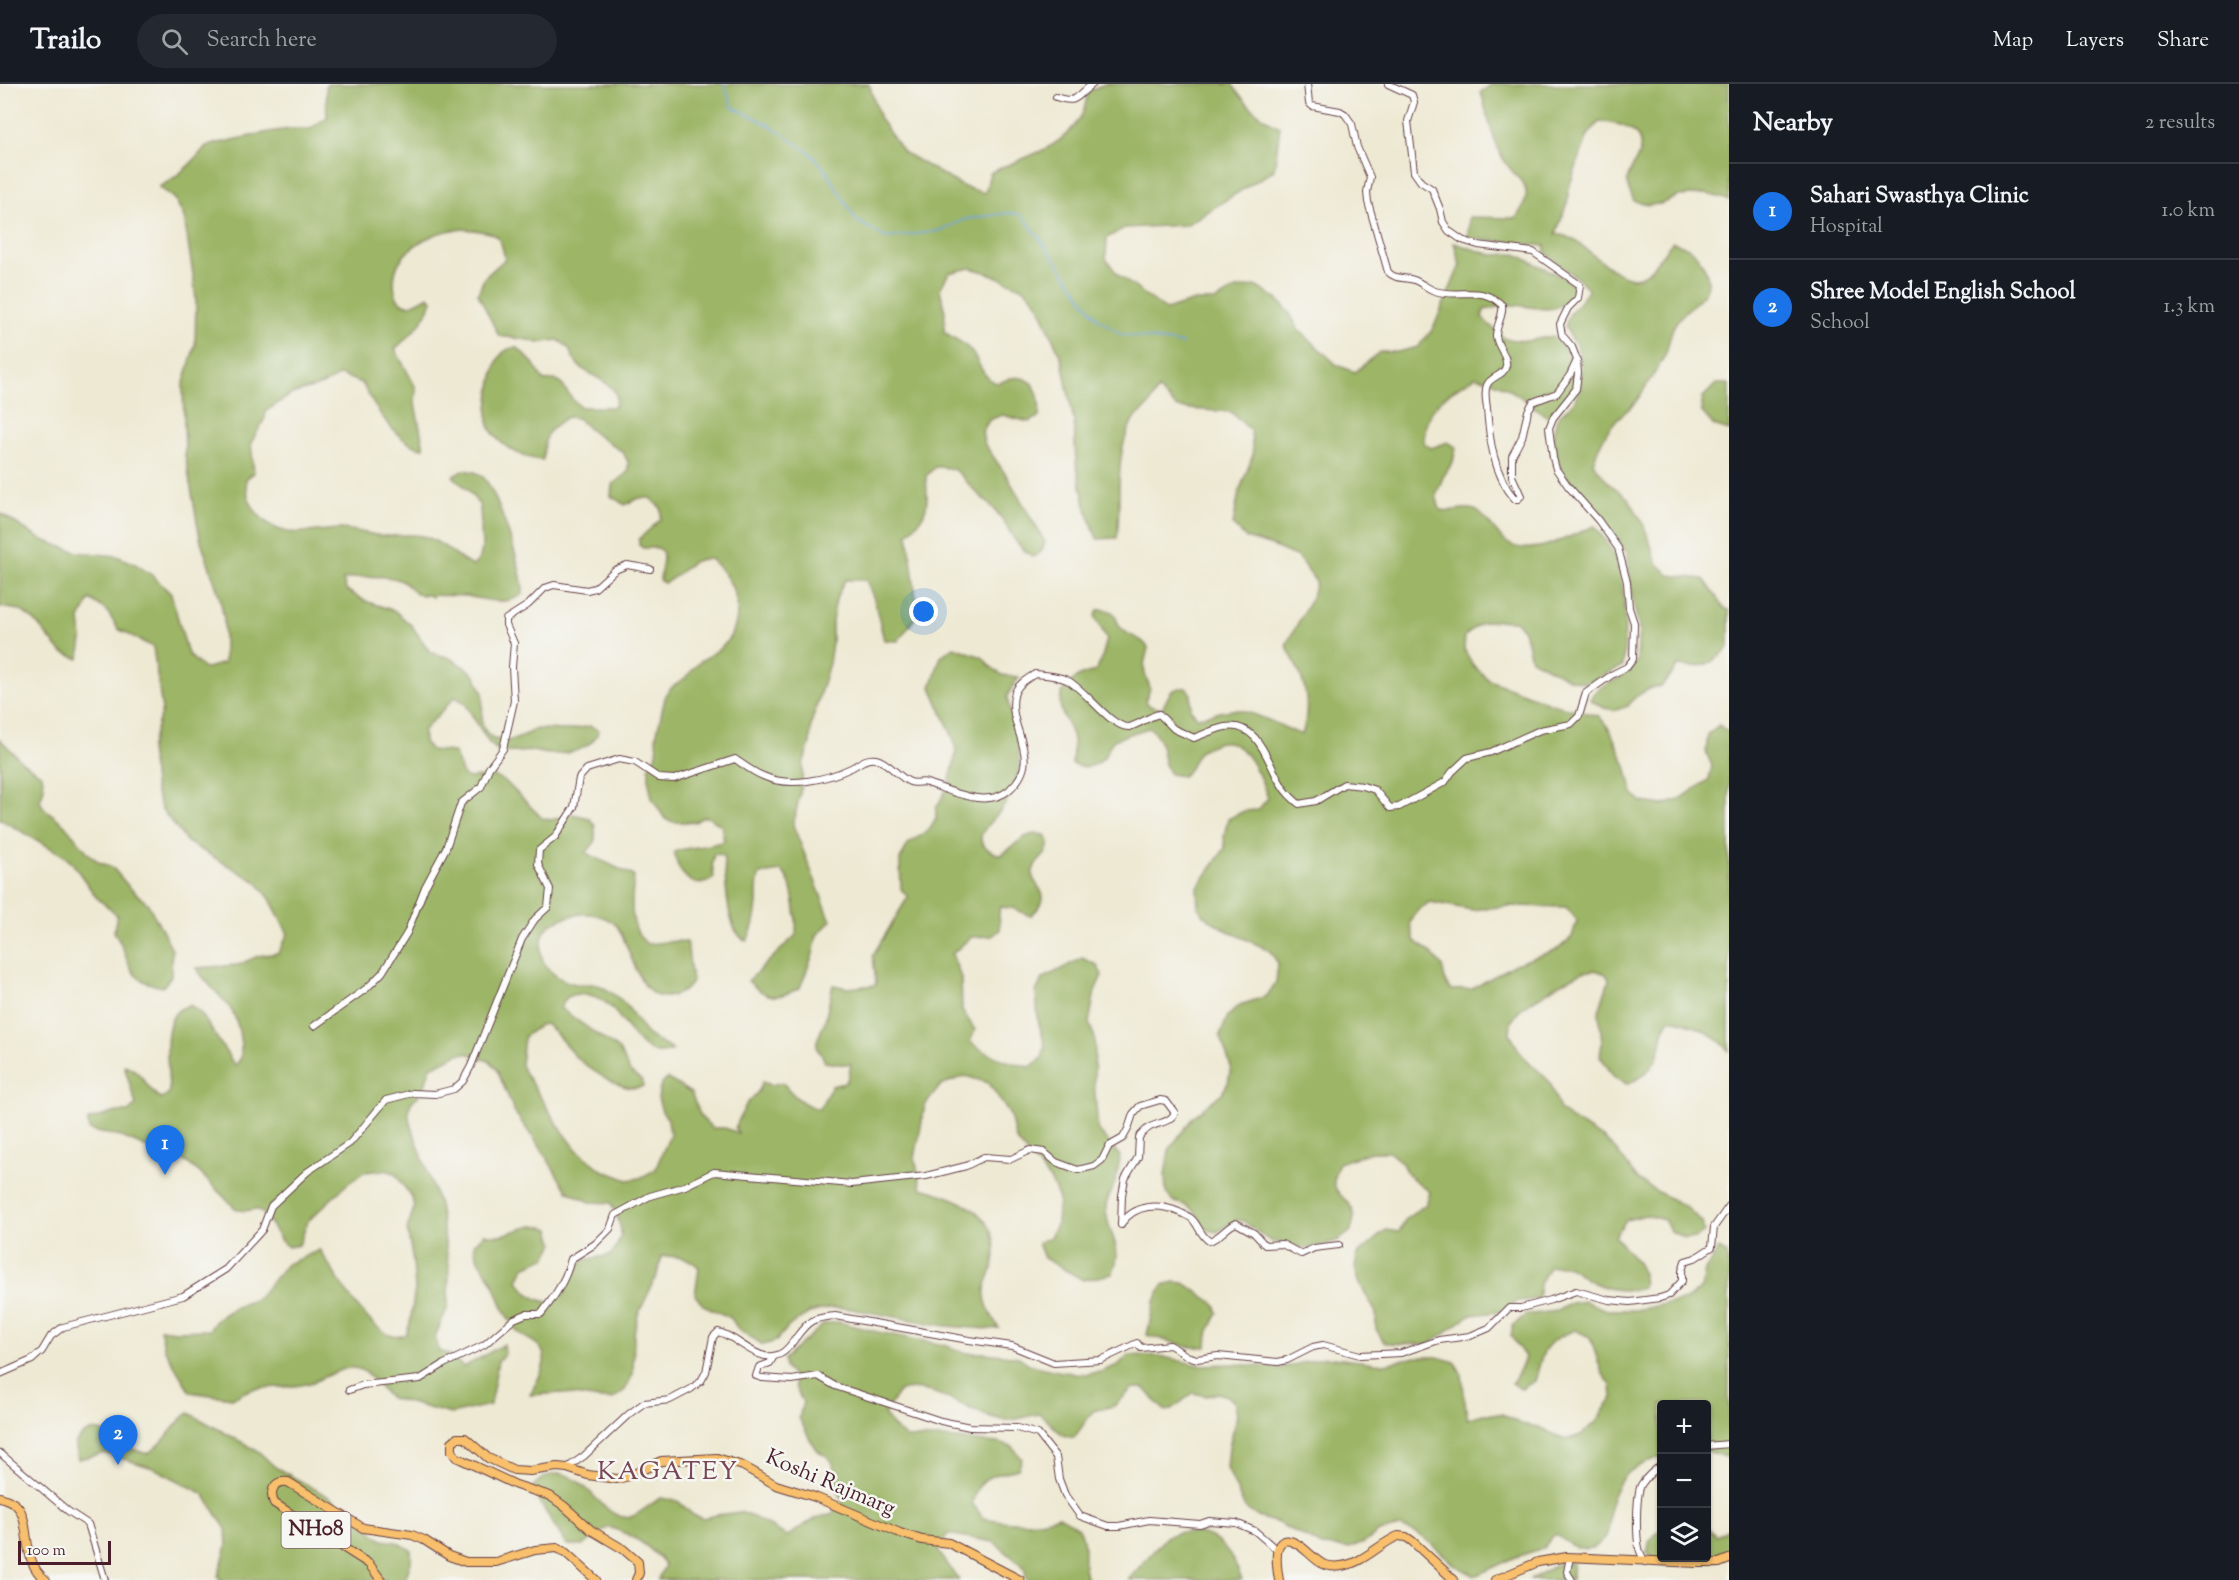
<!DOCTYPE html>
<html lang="en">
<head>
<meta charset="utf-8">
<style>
	body { margin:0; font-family:"Sorts Mill Goudy",serif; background:#242831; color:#f1f3f6 }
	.controls { position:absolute; right:18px; bottom:18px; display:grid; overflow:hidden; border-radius:6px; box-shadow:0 2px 4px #0004 }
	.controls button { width:54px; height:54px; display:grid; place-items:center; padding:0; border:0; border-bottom:2px solid #363941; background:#171b24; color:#f1f3f6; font:30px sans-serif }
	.scale { position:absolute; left:18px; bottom:15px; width:93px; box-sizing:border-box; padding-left:6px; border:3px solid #4a1f2b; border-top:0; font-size:16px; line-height:21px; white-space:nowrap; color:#4a1f2b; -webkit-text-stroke:4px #f6f6f2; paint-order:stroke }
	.you { position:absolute; left:924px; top:528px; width:21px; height:21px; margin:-15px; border:4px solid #fff; border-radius:50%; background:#1a73e8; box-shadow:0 0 0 9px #1a73e833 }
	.badge { display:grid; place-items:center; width:39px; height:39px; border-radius:50%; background:#1a73e8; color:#fff; font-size:20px; font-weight:700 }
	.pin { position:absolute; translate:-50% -50px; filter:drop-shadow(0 2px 3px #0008) }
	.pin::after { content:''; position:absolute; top:32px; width:21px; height:18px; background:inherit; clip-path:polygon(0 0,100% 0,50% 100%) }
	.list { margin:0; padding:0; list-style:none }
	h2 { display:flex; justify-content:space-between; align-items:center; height:78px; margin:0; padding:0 24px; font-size:26px }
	h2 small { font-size:20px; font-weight:400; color:#9ea1a6 }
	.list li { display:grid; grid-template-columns:39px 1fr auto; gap:18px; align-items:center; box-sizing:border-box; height:96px; padding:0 24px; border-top:2px solid #363941 }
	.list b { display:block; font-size:22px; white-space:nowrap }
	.list p { margin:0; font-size:20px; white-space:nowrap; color:#9ea1a6 }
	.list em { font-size:20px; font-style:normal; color:#9ea1a6 }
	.icon { flex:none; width:33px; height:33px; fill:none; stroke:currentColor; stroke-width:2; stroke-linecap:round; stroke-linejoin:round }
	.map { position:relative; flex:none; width:1729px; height:1496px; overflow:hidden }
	header { display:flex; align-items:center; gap:36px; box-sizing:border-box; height:84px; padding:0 30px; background:#171b24; border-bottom:2px solid #363941 }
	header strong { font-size:28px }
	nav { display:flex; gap:33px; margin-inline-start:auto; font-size:21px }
	.search { width:420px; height:54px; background:#242831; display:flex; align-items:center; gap:15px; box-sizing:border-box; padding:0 21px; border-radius:33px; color:#9ea1a6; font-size:22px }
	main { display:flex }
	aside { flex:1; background:#171b24 }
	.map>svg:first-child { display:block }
</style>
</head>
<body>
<header>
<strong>Trailo</strong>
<div class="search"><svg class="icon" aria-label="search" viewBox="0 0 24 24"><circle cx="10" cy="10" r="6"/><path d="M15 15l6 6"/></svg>Search here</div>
<nav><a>Map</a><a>Layers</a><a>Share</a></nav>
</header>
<main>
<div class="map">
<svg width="1729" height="1496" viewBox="0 0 1729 1496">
	<rect width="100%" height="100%" fill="#f6f6f2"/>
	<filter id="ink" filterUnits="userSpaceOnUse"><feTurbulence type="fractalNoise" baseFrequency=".0167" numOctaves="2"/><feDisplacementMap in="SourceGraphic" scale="12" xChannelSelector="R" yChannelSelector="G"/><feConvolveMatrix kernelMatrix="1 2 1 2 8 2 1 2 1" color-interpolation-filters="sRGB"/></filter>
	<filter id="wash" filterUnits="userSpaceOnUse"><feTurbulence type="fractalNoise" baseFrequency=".008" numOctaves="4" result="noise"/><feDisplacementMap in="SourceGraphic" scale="24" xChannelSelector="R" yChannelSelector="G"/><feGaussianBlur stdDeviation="1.35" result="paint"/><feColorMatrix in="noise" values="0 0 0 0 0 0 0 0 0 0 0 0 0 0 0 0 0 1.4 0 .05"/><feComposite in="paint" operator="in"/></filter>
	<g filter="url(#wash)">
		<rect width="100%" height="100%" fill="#eee9d3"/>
		<g fill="#9cb566" stroke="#736a48" stroke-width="1.5" fill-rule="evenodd">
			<path d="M 326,0 L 869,0 L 880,35 L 903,68 L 964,103 L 985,109 L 990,89 C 1023,72 1059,68 1080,34 C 1085,27 1086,16 1088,8 L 1105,0 L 1232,0 C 1244,18 1260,34 1280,43 L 1274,86 L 1186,141 L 1124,144 L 1107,154 L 1106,175 L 1118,191 L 1166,226 L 1194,217 L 1215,217 L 1236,205 L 1255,202 L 1276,214 L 1289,228 L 1299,246 L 1337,281 L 1355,288 L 1380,268 L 1398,268 L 1418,263 L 1433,245 L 1460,181 L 1454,159 L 1492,171 L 1516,170 L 1570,197 L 1574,205 C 1557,239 1534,219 1507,221 C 1500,222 1492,225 1484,226 L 1482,234 L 1505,255 L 1527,257 L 1553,252 C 1566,261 1579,286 1573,303 C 1569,314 1556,325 1549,334 C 1525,317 1505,297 1475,293 C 1445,312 1424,320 1424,359 L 1431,364 L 1448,358 L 1456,363 L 1453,378 L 1443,393 L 1436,411 L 1440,426 C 1453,429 1466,421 1477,427 C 1489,435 1495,450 1506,458 C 1531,476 1570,451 1595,442 C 1601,451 1609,460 1613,470 C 1629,504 1625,545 1623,582 L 1586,599 L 1569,595 L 1531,575 L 1524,546 L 1515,537 C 1491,536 1482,534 1465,552 L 1464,565 L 1473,581 L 1489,596 L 1555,621 L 1599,632 L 1610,646 L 1626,682 L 1633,710 L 1642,718 L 1664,721 L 1679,716 L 1709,695 L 1712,682 L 1706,668 L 1708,650 L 1719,641 L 1729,649 L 1729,967 C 1717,951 1690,938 1670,935 C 1660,947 1663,958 1658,971 C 1654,985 1639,995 1627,1000 L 1614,993 L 1600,972 L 1602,959 L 1599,927 L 1609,896 L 1606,890 L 1595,886 L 1583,888 L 1561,899 L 1522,923 L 1511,938 L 1510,950 L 1521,970 L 1550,998 L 1560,1026 L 1571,1035 L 1603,1054 L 1616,1066 L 1636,1093 L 1649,1103 L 1686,1123 L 1702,1138 L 1704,1148 L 1696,1154 L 1684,1154 L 1671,1147 L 1664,1136 L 1646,1131 L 1626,1136 L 1615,1152 C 1627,1168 1647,1182 1643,1204 C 1625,1208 1608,1206 1592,1198 C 1572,1189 1575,1178 1549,1183 L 1540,1200 L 1538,1215 L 1517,1217 L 1508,1227 L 1470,1231 L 1428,1261 C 1412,1258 1401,1262 1384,1258 L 1376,1245 L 1376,1229 L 1359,1198 L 1355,1184 L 1357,1171 L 1386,1146 L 1399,1148 L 1406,1135 L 1426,1120 L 1430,1108 L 1408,1091 L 1401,1078 L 1389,1068 L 1371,1068 L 1339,1079 C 1322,1115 1353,1109 1354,1133 C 1354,1138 1351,1143 1351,1147 L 1339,1156 L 1321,1162 L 1303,1164 L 1270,1157 L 1243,1137 L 1237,1136 L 1217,1148 L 1208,1146 L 1195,1128 L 1187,1122 L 1173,1117 L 1166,1109 L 1165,1092 L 1169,1066 L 1193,1033 L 1222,1009 L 1228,999 L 1231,983 L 1220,951 L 1228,932 L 1240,921 L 1267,912 L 1276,898 L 1278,879 L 1269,866 L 1226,846 L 1204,832 L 1198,823 L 1197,804 L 1225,764 L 1224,752 L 1228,735 L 1244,727 L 1258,726 L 1268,714 C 1261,694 1243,647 1214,660 C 1210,662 1204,664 1201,666 C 1191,675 1194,685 1182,692 L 1170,690 C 1158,673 1167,658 1150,644 C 1142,646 1119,653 1113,657 C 1109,661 1109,665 1106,670 C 1098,683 1085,686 1072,680 C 1072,672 1074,664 1073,656 C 1072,645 1063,635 1061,625 C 1056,603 1078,590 1096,587 L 1101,577 L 1107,555 L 1095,533 L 1098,526 C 1103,525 1107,525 1112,528 C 1117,533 1117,540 1121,544 C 1130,554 1141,552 1148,564 C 1147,570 1144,577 1144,583 C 1144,600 1156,599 1145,616 L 1146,620 L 1155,624 L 1162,624 C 1170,612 1168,603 1186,604 L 1191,610 L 1191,626 L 1197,633 C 1212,632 1225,624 1239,626 C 1257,629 1285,644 1302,651 C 1313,613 1303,594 1286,561 L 1312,513 L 1316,498 L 1298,473 L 1272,462 L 1246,454 L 1233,441 L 1239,408 L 1253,371 L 1251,347 L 1231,328 L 1177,324 L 1158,305 C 1155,310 1152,316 1149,321 C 1145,327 1136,331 1132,338 C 1113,373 1122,416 1117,454 L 1097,455 L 1085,421 L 1076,379 L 1074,338 L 1062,276 L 1038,220 L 1025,205 L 988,189 L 970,184 L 949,189 L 940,205 L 945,227 L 944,248 C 952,253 962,258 968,264 C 978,273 981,292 994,298 C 1001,301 1005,295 1011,294 C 1037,290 1041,314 1039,333 L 1029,338 L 1002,331 L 989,336 L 982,348 L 984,359 L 1008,394 L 1045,458 L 1042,467 L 1034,473 C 1012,460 1013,449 999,431 C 992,420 981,414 973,405 C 959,390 957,382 935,383 L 926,392 C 928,420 930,429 908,449 L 918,530 L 898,557 L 884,556 L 874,515 L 866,496 L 845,496 L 836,515 L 832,537 L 832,559 L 829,579 L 811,640 L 810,659 L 803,680 L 802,700 L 793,741 L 831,837 L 817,851 L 813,870 L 800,904 C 775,916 768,916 748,897 L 796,851 C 797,837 794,795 781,787 L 760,790 C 756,798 757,809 757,819 C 756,832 753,846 747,857 C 724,849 727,793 723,771 L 714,770 L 712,779 L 714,794 C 693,810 677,788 674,768 C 689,762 707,764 724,757 L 721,741 L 708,733 L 703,733 L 695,738 L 674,738 L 665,735 L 652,714 L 649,699 L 649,683 L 657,669 L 656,652 L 666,610 C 670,602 680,599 686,593 C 691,588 694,583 699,579 C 707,572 717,568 725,560 C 748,531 736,497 710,475 C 689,472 682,492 664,499 L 660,497 C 660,487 665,476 662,467 L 658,464 L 643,464 L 639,461 L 639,455 L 661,435 L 661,424 L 650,414 L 639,414 L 625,421 L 611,412 L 612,401 L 628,388 L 628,378 L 623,368 L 595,350 L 577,334 L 567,333 C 546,347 544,350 543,376 C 522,375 494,360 488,338 C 486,328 493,283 499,274 C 503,267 510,263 518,264 L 533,279 L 544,297 L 555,296 L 560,298 L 573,316 L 581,323 L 614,323 C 627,301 587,292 578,281 C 568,270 574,265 558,256 L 538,259 L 529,256 L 499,252 L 478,210 L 484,194 L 505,175 C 500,149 498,150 473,146 C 447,142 415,155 400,177 C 392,188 390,219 408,221 C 415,221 422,215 429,212 L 432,216 C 426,238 411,250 395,265 L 416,304 L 415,320 L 424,364 C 399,363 372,320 362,299 L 340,291 L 322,301 L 292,310 L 265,328 L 265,334 L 251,359 L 254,389 L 246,395 C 245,420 262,443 288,448 C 304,450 323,446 339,445 C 354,445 369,451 385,452 C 398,452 414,449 426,453 C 444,458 456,475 473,482 L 480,474 L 482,464 L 480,422 L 468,406 L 453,392 L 462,386 C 469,387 477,387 483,393 C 497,407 524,490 523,510 C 503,524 485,514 464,512 C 454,511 444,512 435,511 L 432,513 C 426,509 424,512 418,510 C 413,508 408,501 403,498 C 391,490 356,492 343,496 L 346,506 L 365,517 L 395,527 L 412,542 L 430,568 L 450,574 L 469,586 L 476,593 L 483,609 L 482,639 L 486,648 L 494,655 L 506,657 L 516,655 L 536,645 L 569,646 L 590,642 L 599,646 C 593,665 571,670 552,670 C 544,670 537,667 529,667 C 519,668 510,669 500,668 L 489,659 L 464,618 L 455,613 L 423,647 L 424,658 L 431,666 L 453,668 L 456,672 L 463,691 L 468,694 L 494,692 L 506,698 L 542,734 L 551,736 L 573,730 L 589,734 L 595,742 L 595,758 L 586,769 L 634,792 C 632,814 627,844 647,860 L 677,857 L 687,858 L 692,898 C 687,906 683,908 674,911 C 638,926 631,858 616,841 C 608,833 592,829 582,830 C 571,831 556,835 548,843 C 542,849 542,856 541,864 C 539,883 559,897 576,900 C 583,901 591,899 598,901 C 606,904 615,911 621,916 C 632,925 637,939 646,949 C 653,956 664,961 673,966 C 665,969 659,971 651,967 C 623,952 618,911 581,910 C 570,910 565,913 560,924 L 619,966 L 630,988 L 642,997 L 643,1002 C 625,1011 591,986 577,974 C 565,963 559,949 545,940 L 540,941 L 524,953 L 521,981 L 523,986 L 558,1041 L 577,1066 L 602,1086 L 628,1096 L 640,1094 L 655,1086 L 670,1051 L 668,1035 L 662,1028 L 658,1014 L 661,1000 L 668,995 L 691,1009 L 701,1033 L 712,1044 L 725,1044 L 738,1049 L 735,1044 C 739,1036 742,1028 746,1021 C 752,1012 760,1010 762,998 L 772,1001 L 782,998 C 793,1011 802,1021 819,1025 L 832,1002 L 845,999 L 848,994 L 851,980 L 839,980 L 825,978 L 822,971 L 817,965 L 817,957 L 825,937 L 833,901 L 848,904 L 876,901 L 873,871 L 908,813 L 901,805 L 900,776 L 908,760 L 929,746 L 936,734 L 936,725 L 949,700 L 956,669 L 954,656 L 931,603 L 941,572 L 954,563 L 982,573 L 990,582 L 1002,591 L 1019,593 L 1007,612 C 1013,646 1027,673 1013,708 C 1010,713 1006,718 1003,723 C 997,733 983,742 981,753 C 980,764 993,768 1000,771 C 1018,762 1022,746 1045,751 L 1049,758 C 1047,775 1037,774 1033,787 C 1028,802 1060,809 1030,832 L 1012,824 L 1000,823 C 997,832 1001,837 1000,846 L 992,852 L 971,853 L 952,870 L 961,894 L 962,926 L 975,946 L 970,958 C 989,972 1007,978 1030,983 L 1042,974 L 1045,962 L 1038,936 L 1036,908 L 1042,895 L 1082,874 L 1097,881 L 1102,891 L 1095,907 L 1089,939 L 1095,954 L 1094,998 L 1098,1046 L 1120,1072 C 1119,1080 1118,1088 1116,1096 C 1113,1104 1107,1114 1106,1122 C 1105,1149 1126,1162 1112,1190 L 1083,1196 L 1044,1174 L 1038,1159 L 1050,1153 L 1057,1139 L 1059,1115 L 1051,1097 L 1016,1056 L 1010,1031 L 989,999 L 965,992 L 941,1001 L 925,1021 L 915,1074 L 921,1104 C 959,1114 1002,1130 994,1178 C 992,1187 987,1196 985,1205 C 983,1218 992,1233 999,1244 L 989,1245 L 946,1242 L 846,1224 L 829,1224 L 809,1229 L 790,1241 L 776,1257 L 763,1261 L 738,1245 L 731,1234 L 703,1221 L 695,1211 L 699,1184 C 692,1174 674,1172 662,1172 L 657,1191 L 638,1231 L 634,1249 L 633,1290 L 625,1306 L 613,1315 L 599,1315 L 562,1309 L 530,1311 C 535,1299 546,1285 544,1272 C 541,1257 525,1256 517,1247 C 505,1233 501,1217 494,1201 C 488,1187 474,1176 474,1160 L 484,1150 C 512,1157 524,1134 550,1145 L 554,1159 L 547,1173 L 524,1183 L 518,1197 C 530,1213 536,1217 555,1219 L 564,1210 L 574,1187 L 584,1176 L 611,1171 C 627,1149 621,1142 611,1119 L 590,1118 L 567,1107 L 540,1063 L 515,1029 L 497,986 L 491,978 L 467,969 L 458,970 L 431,983 C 428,989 427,995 425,1002 C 419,1018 407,1011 409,1035 L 439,1121 L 449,1182 L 448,1222 L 435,1253 L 439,1267 L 448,1270 L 464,1283 L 504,1260 L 505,1270 L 498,1277 L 490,1321 L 451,1330 L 391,1314 C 379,1307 372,1290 361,1286 C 347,1279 326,1293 313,1298 C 294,1305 273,1302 253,1305 C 245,1306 240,1312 232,1314 L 190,1308 L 165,1266 L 160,1245 L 176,1247 L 209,1246 L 218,1234 L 234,1224 L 258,1214 L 287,1180 L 320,1166 C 332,1186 379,1268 406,1250 L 410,1239 L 415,1205 L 413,1177 L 407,1145 L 414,1124 L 412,1114 L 395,1089 L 385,1086 L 364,1088 L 346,1101 L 308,1137 L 299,1161 L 288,1163 L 281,1157 L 265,1131 L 256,1125 L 244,1127 L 235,1124 L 199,1088 L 175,1070 C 156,1071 139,1059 121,1053 C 111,1049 99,1050 89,1046 L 88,1036 L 117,1028 L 128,1028 L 136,1021 L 124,981 C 144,987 145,1005 161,1015 L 169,1009 C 169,988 162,949 174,931 C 178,925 183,923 190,921 L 200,928 L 235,982 L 241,974 C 242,960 239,937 230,924 C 220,911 207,900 196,884 L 238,881 L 258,872 L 278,869 L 288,850 L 270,815 L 257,798 L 187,758 L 162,726 L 155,707 L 150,665 L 162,626 L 153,563 L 118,545 L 107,527 L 90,515 L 80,535 L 82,556 L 79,575 L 61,568 L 35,537 L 20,526 L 0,523 L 0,429 L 40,455 L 77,468 L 117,472 L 137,481 L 153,492 L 171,510 L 188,570 L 204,585 L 224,579 L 224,535 L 220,514 L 200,454 L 185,371 L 183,302 L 195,261 L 196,217 L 194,197 L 184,133 L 175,115 L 159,103 C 179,92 192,80 206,62 L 269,48 L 289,45 L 310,45 L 327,33 ZM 1430,818 L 1472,826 L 1508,822 L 1566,823 L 1577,836 L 1572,853 L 1558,865 L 1515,880 L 1472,905 L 1452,906 L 1446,900 L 1442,882 L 1430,868 L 1414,856 L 1410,839 L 1418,826 Z"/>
			<path d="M 1492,0 L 1729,0 L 1729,116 L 1707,110 L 1679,112 L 1661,120 L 1648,121 L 1634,117 C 1632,111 1627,105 1627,99 C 1628,88 1634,82 1638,72 C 1649,46 1618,38 1599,38 L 1588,51 L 1568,106 L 1568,116 L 1556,150 C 1561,151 1568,152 1573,155 C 1591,166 1624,206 1645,190 C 1657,181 1662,168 1673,158 C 1687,162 1695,167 1702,179 C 1722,213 1688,216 1674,242 C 1669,252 1669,263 1664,273 C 1656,288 1646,302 1637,316 C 1632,324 1624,328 1617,335 C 1605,348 1598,362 1593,379 L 1608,398 L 1629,415 L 1643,439 L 1657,479 L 1669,491 L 1704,495 L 1724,524 L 1729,526 L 1729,563 C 1713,580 1702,585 1678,582 L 1662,602 L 1648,605 L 1634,614 L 1628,622 L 1616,626 L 1604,624 L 1590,616 C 1595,601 1612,600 1624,591 C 1629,587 1633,581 1637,577 L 1639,544 L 1632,513 L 1627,469 L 1616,451 L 1569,397 L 1557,378 L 1553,350 L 1557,334 L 1574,318 L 1580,303 L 1581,281 L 1578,265 L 1565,243 L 1569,231 L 1589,206 C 1577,189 1557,183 1545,167 L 1545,162 L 1468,154 L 1469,133 L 1516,134 C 1541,99 1514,98 1501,71 C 1491,52 1487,28 1481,8 Z"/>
			<path d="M 1716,300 L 1729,300 L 1729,347 L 1714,342 L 1701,327 L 1703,313 Z"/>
			<path d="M 0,655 L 21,677 L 42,691 L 44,704 L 40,717 L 44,724 L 64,740 L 89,770 L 99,778 L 112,783 L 129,803 L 148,820 L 172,865 L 171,892 L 163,903 C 121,896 132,873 114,848 L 117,831 L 96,813 L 73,780 L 63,771 L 0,735 Z"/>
			<path d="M 1719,1165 L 1727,1170 L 1729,1187 L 1729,1374 L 1707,1367 L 1706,1320 L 1662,1320 L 1661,1372 C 1649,1378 1630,1384 1621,1396 C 1618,1401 1613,1410 1611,1417 C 1607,1433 1614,1453 1596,1462 C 1582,1470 1567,1459 1555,1450 L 1543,1464 L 1516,1473 L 1475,1492 L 1456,1482 L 1434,1462 L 1417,1449 L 1400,1443 L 1379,1448 L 1364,1459 L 1349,1464 L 1322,1462 L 1278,1439 L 1258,1433 L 1245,1424 L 1227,1384 L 1229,1363 L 1237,1331 L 1235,1319 L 1228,1312 L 1218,1309 L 1207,1312 L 1193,1309 L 1172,1325 L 1166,1327 C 1156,1320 1152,1311 1144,1304 L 1133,1304 L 1114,1322 L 1093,1327 L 1074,1354 L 1063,1351 L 1040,1330 C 1030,1331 1015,1337 1007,1336 C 969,1333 938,1297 899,1307 L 884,1330 L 893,1343 L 907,1354 L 945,1354 L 998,1359 L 1013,1363 L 1022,1375 L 1018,1385 C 991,1392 980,1390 972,1419 L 983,1434 C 1009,1439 1034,1441 1059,1432 C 1064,1435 1075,1440 1079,1445 C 1089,1460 1079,1481 1088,1496 L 1027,1496 L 1024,1483 L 994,1458 L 948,1450 L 938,1467 L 959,1496 L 658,1496 L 665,1481 C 650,1461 632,1451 609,1443 L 582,1462 L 567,1461 L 535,1411 L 533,1402 C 579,1359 598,1444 633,1432 C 637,1431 655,1417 661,1414 L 678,1417 L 693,1431 L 703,1435 L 716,1431 L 740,1428 L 755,1434 L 787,1452 C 804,1444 813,1431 831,1431 L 843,1417 L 836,1403 L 833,1379 L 827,1372 L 818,1367 L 810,1355 L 799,1334 L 803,1318 L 795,1304 L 793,1292 L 785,1284 L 784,1275 L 824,1240 L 838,1238 L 878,1248 L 944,1261 L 966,1269 L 985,1269 L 1019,1273 L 1030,1281 L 1062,1288 L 1087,1290 L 1100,1288 L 1118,1281 L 1129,1271 L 1159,1272 L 1198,1281 L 1235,1280 L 1280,1284 L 1326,1273 L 1384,1280 L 1416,1273 L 1437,1273 L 1455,1278 L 1462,1291 L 1467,1335 L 1483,1330 L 1502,1330 L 1521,1340 L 1539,1343 L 1565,1356 L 1581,1351 L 1596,1338 L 1612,1314 L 1611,1301 L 1602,1289 L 1590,1253 L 1575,1246 C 1542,1259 1544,1265 1535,1297 L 1521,1305 L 1512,1299 L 1522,1282 L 1525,1273 L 1511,1252 L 1513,1242 L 1525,1231 L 1557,1227 L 1571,1219 L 1585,1217 L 1606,1226 L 1636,1226 L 1686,1216 L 1702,1204 L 1705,1186 Z"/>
			<path d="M 1174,1198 L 1184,1199 L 1193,1205 L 1215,1220 L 1218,1229 L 1208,1249 L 1207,1263 L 1188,1263 L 1147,1251 C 1152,1230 1151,1222 1163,1201 Z"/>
			<path d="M 189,1329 L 258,1367 L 275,1383 L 333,1415 L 382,1456 L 396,1458 L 411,1466 L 411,1478 L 405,1496 L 220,1496 L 218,1492 L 227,1462 L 226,1445 L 204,1410 L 156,1385 L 105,1369 L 78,1375 L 75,1359 C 93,1334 109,1352 129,1363 C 134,1366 141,1368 147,1370 C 168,1358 173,1338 189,1329 Z"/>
			<path d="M 1707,1443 L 1716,1452 L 1729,1445 L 1729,1469 L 1717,1477 L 1654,1475 L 1647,1469 L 1650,1455 L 1661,1446 L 1662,1474 L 1706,1474 Z"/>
			<path d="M 1179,1448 C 1186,1449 1196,1448 1203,1450 C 1224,1456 1235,1477 1242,1496 L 1128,1496 L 1166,1453 Z"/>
			<path d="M 1559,1479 L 1573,1479 L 1571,1496 L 1530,1496 Z"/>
		</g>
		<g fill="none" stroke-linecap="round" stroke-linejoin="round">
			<path stroke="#72a5de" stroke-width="1.5" d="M 724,0 L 732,23 L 768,40 L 810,69 L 824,84 L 857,137 L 886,154 L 938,147 L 966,135 L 1008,129 L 1019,130 L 1027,137 L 1097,234 L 1121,250 L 1183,260"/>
		</g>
	</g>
	<g filter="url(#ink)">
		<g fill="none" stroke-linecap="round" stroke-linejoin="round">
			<g stroke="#633d44" stroke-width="8">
				<g id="minor">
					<path d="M 1307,0 L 1309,19 L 1312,22 L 1340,27 L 1345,30 L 1352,40 L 1357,63 L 1370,93 L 1367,108 L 1368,118 L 1388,188 C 1396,196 1405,193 1414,196 C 1422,199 1428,205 1435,207 C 1461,215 1479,200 1502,221 C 1504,231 1496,241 1496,252 C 1497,263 1508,272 1506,282 C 1504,292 1491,292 1487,301 C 1484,308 1486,316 1487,324 C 1489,354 1494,392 1515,415 L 1518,415 L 1521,412 L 1512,392 L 1512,372 L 1522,353 L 1528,327 L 1533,318 L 1557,309 L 1570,291 L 1577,276"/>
					<path d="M 1056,13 C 1079,21 1076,11 1093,0"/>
					<path d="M 314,942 L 367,904 L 382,889 L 407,849 L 425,803 L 446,764 L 461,719 L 481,703 L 489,684 L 503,665 L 514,617 L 512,583 L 514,559 L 506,541 L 506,535 L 528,521 L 545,504 L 554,501 L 587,506 L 595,504 L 615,486 L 627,481 L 650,485"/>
					<path d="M 1121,1140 C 1135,1120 1158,1119 1179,1128 C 1183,1130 1189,1132 1192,1135 C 1199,1142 1200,1151 1209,1157 C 1220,1154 1226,1143 1236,1139 L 1254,1149 L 1265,1161 L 1282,1160 L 1301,1170 L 1314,1164 L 1339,1161"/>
					<path d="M 774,1272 L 770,1279 L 759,1283 L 756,1292 L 762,1294 L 792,1296 L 818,1292 L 835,1302 L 941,1337 L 970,1343 L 1017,1344 L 1038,1350 L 1056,1373 L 1059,1395 L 1065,1411 L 1080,1432 L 1108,1442 L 1119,1442 L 1149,1436 L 1200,1440 L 1209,1437 L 1236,1439 L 1255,1447 L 1277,1466"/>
					<path d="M 0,1290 L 32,1276 L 42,1267 L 51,1252 L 63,1243 L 183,1212 L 226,1185 L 262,1146 L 271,1122 L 307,1088 L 350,1059 L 386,1016 L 413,1009 L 435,1010 L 454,1005 L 463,997 L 471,982 L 522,855 L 535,835 L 548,823 L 550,805 L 538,780 L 539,766 L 555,753 L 574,723 L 579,694 L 587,685 L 619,675 L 635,678 L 659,694 L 674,695 L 735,675 C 744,681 753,688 763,692 C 789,704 826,696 851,684 C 859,680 866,673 876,675 C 889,678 898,693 910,698 C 915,700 922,697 927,699 C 951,707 987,725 1009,706 C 1045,674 1007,646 1014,612 C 1016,601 1027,595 1035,590 C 1046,591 1056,591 1067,596 C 1086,606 1111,644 1129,643 C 1136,642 1150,632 1159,630 L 1174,645 L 1194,654 C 1204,650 1215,645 1225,643 C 1261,637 1268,683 1283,703 C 1287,710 1293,715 1299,720 L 1316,717 L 1344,700 L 1363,702 L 1375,706 L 1390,724 L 1399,723 L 1445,698 L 1452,688 L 1467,674 L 1491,668 L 1540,646 L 1571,640 L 1579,632 L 1586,609 L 1613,590 L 1627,583 L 1633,575 L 1634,539 L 1629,524 L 1627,498 L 1618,464 L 1598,436 L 1568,402 L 1556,385 L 1553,374 L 1549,344 L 1553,334 L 1576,305 L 1578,289 L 1577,276 L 1572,263 L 1562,251 L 1560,240 L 1568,224 L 1578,214 L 1580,201 L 1533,168 L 1478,161 L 1462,156 L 1449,147 L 1443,138 L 1440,125 L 1432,105 L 1421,98 L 1414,88 L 1408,37 L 1414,18 L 1412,11 L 1388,0"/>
					<path d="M 349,1306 L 363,1301 L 420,1295 L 444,1280 L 484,1261 L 514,1235 L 526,1230 L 541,1230 C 555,1212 566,1196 571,1175 L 595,1160 L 610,1145 L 615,1131 L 650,1112 L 685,1102 L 714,1088 L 852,1100 L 926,1092 L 966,1082 L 984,1073 L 1011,1075 L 1030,1066 L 1044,1068 L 1056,1078 L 1078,1086 L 1094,1082 L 1102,1076 L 1109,1062 L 1123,1054 L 1128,1045 L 1133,1030 L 1140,1022 L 1160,1016 L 1166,1017 L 1175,1029 C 1169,1039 1160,1038 1150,1043 C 1146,1045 1142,1050 1139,1053 L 1138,1073 L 1125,1095 L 1122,1111 L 1121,1141"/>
					<path d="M 1706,1362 L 1729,1360"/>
					<path d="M 0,1369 L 68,1427 L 88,1440 L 105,1496"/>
					<path d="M 567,1384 L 584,1372 L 629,1330 L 644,1319 L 670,1316 L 691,1305 L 701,1297 L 706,1288 L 713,1253 L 718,1248 C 735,1252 747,1268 765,1272 C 791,1276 794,1247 812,1237 C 819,1233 827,1233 835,1232 L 969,1256 L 1012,1262 L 1054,1279 L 1101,1276 L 1137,1259 L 1141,1264 L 1170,1261 L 1187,1272 L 1197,1275 L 1218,1272 L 1278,1278 L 1287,1276 L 1313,1263 L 1323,1261 L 1360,1271 L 1401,1269 L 1439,1256 L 1470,1252 L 1489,1244 L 1509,1224 L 1521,1224 L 1551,1216 L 1576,1207 L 1609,1216 L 1630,1218 L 1660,1214 L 1669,1211 L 1682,1197 L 1682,1187 L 1685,1177 L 1695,1174 L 1712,1163 L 1714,1143 L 1729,1122"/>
					<path d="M 1570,1473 L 1567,1488 L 1572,1496"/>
					<path d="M 1645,1478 C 1643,1474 1640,1469 1639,1464 C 1636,1452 1636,1412 1641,1401 C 1646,1393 1654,1386 1662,1381"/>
				</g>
			</g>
			<g stroke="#633d44" stroke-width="10">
				<g id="major">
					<path d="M 0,1413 C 6,1415 13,1417 17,1422 C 32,1438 20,1478 46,1496"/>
					<path d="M 381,1496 L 369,1480 L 274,1419 C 269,1407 274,1396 288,1398 L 363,1444 L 412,1451 L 424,1456 L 449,1472 L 466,1478 L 496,1478 L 535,1466 L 557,1464 L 565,1468 L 596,1496"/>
					<path d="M 636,1496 L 639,1489 L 638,1478 L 623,1465 L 591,1446 L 564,1422 L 550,1412 L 516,1401 L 456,1373 L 452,1367 L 452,1358 L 457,1354 L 465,1354 L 488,1374 L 514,1386 L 530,1387 L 557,1383 L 567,1384 L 588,1391 L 617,1395 L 630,1392 L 661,1377 L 717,1374 L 743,1382 L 776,1401 L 815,1413 L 900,1449 L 922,1456 L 949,1459 L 1020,1496"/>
					<path d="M 1279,1496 C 1277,1485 1271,1449 1293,1458 C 1311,1465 1316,1486 1341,1482 C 1362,1480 1379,1460 1398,1452 L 1406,1453 L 1412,1457 L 1454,1496"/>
					<path d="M 1495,1496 L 1538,1478 L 1567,1473 L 1697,1479 L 1719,1479 L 1729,1475"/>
				</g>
			</g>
			<use href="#minor" stroke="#fff" stroke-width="6"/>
			<use href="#major" stroke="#f8bf6c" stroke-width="8"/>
		</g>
	</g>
	<g text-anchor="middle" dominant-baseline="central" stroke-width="5" stroke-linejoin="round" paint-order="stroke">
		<rect fill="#f6f6f2" stroke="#7e6067" stroke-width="1.5" x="281.5" y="1428" width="69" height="36" rx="4.5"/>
		<g font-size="21" font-weight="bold" fill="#4a1f2b">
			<text x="316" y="1446">NH08</text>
		</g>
		<g font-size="22" fill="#4a1f2b" stroke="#f6f6f2">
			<text transform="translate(830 1400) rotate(23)">Koshi Rajmarg</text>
		</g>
		<g font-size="26" letter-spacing="1.5" fill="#7a4757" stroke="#f6f6f2">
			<text x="668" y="1388">KAGATEY</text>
		</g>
	</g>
</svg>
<div class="controls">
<button>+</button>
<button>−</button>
<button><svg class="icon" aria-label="layers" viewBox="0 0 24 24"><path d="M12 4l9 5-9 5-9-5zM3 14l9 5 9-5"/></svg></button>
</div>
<div class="scale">100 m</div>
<div class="you"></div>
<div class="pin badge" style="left:165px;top:1091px">1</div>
<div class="pin badge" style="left:118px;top:1381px">2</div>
</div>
<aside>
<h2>Nearby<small>2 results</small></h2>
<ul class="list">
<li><span class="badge">1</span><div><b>Sahari Swasthya Clinic</b><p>Hospital</p></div><em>1.0 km</em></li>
<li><span class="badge">2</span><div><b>Shree Model English School</b><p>School</p></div><em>1.3 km</em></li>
</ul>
</aside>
</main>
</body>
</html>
